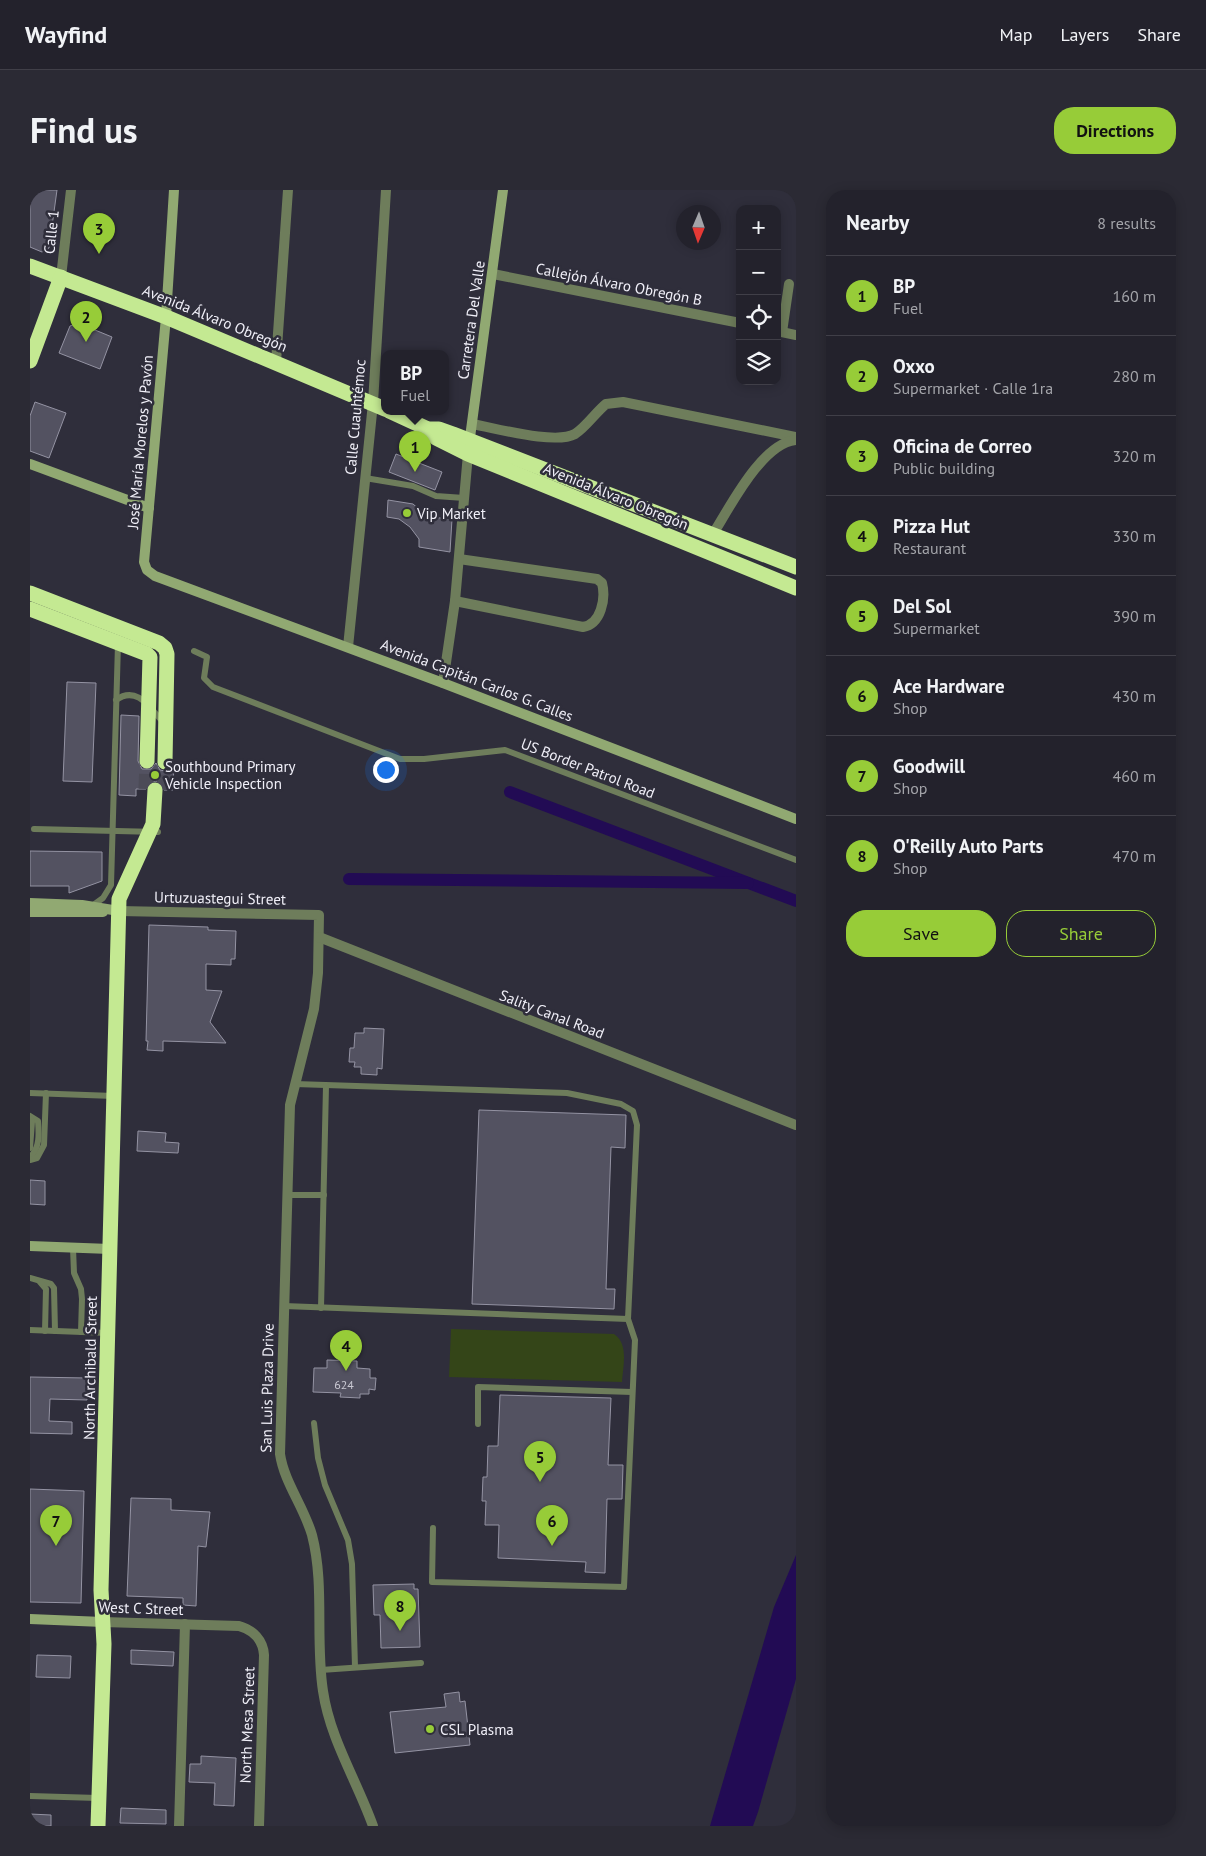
<!DOCTYPE html>
<html lang="en">
<head>
<meta charset="utf-8">
<style>
	body { margin:0; font-family:"PT Sans",sans-serif; background:#2b2a34; color:#f1f3f6 }
	.controls { position:absolute; right:15px; top:15px; display:grid; overflow:hidden; border-radius:10px; box-shadow:0 2px 12px #0003 }
	.controls button { width:45px; height:45px; display:grid; place-items:center; padding:0; border:0; border-bottom:1px solid #403f48; background:#23222c; color:#f1f3f6; font:25px sans-serif }
	.compass { position:absolute; left:646px; top:15px; width:45px; height:45px; border-radius:50%; background:#23222c; box-shadow:0 2px 12px #0003; rotate:182deg }
	.you { position:absolute; left:355px; top:579px; width:18px; height:18px; margin:-12px; border:4px solid #fff; border-radius:50%; background:#1a73e8; box-shadow:0 0 0 8px #1a73e833 }
	.badge { display:grid; place-items:center; width:32px; height:32px; border-radius:50%; background:#97cc38; color:#111; font-size:16px; font-weight:700 }
	.pin { position:absolute; translate:-50% -41px; filter:drop-shadow(0 1px 2px #0008) }
	.pin::after { content:''; position:absolute; top:26px; width:18px; height:15px; background:inherit; clip-path:polygon(0 0,100% 0,50% 100%) }
	.popup { position:absolute; left:351px; top:160px; width:68px; height:65px; box-sizing:border-box; display:grid; place-content:center; border-radius:10px; background:#23222c; filter:drop-shadow(0 1px 4px #0005); font-size:16px; white-space:nowrap; color:#a3a4a9 }
	.popup b { font-size:19px; color:#f1f3f6 }
	.popup::after { content:''; position:absolute; left:50%; top:100%; margin-left:-10px; border:10px solid transparent; border-top-color:#23222c }
	.list { margin:0; padding:0; list-style:none }
	h2 { display:flex; justify-content:space-between; align-items:center; height:65px; margin:0; padding:0 20px; font-size:21px }
	h2 small { font-size:16px; font-weight:400; color:#a3a4a9 }
	.list li { display:grid; grid-template-columns:32px 1fr auto; gap:15px; align-items:center; box-sizing:border-box; height:80px; padding:0 20px; border-top:1px solid #403f48 }
	.list b { display:block; font-size:19px; white-space:nowrap }
	.list p { margin:0; font-size:16px; white-space:nowrap; color:#a3a4a9 }
	.list em { font-size:16px; font-style:normal; color:#a3a4a9 }
	.actions { display:flex; gap:10px; padding:15px 20px }
	.actions a { flex:1; padding:11px 0; border:1px solid #97cc38; border-radius:20px; text-align:center; font-size:18px; color:#97cc38 }
	.actions .main { background:#97cc38; color:#111 }
	.icon { flex:none; width:28px; height:28px; fill:none; stroke:currentColor; stroke-width:2; stroke-linecap:round; stroke-linejoin:round }
	.map { position:relative; flex:none; width:766px; height:1636px; overflow:hidden; border-radius:20px }
	header { display:flex; align-items:center; gap:30px; box-sizing:border-box; height:70px; padding:0 25px; background:#23222c; border-bottom:1px solid #403f48 }
	header strong { font-size:24px }
	nav { display:flex; gap:28px; margin-inline-start:auto; font-size:18px }
	.intro { display:flex; align-items:center; justify-content:space-between; box-sizing:border-box; height:120px; padding:0 30px }
	h1 { margin:0; font-size:35px }
	.button { padding:12px 22px; border-radius:20px; background:#97cc38; color:#111; font-size:18px; font-weight:700 }
	main { display:flex; gap:30px; padding:0 30px }
	aside { flex:1; background:#23222c; border-radius:20px; box-shadow:0 2px 12px #0003 }
	.map>svg:first-child { display:block }
</style>
</head>
<body>
<header>
<strong>Wayfind</strong>
<nav><a>Map</a><a>Layers</a><a>Share</a></nav>
</header>
<div class="intro"><h1>Find us</h1><a class="button">Directions</a></div>
<main>
<div class="map">
<svg width="766" height="1636" viewBox="0 0 766 1636">
	<rect width="100%" height="100%" fill="#2f2e3b"/>
	<path fill="#344518" d="M 421,1139 L 584,1144 C 599,1154 593,1176 592,1192 L 419,1187 Z"/>
	<path fill="#220b54" d="M 766,1365 L 766,1489 L 728,1622 L 723,1636 L 680,1636 L 744,1417 Z"/>
	<g fill="none" stroke-linecap="round" stroke-linejoin="round">
		<g stroke="#220b54" stroke-width="12">
			<path d="M 480,602 L 766,711"/>
			<path d="M 319,689 L 718,693"/>
		</g>
	</g>
	<g fill="#535261" stroke="#9493a3">
		<path d="M 0,0 L 27,0 L 19,58 L 12,62 L 0,57 Z"/>
		<path d="M 48,133 L 82,147 L 70,179 L 29,163 L 40,136 Z"/>
		<path d="M 5,212 L 36,223 L 19,268 L 0,261 L 0,226 Z"/>
		<path d="M 366,264 L 412,282 L 405,300 L 359,282 Z"/>
		<path d="M 358,310 L 383,314 L 398,327 L 422,329 L 420,362 L 389,357 L 389,349 L 380,337 L 369,329 L 357,327 Z"/>
		<path d="M 37,492 L 66,493 L 62,592 L 33,591 Z"/>
		<path d="M 91,525 L 109,526 L 108,571 L 112,579 L 121,579 L 126,573 L 130,580 L 135,581 L 140,580 L 144,573 L 143,600 L 134,600 L 131,592 L 125,591 L 117,594 L 116,599 L 106,599 L 106,606 L 89,605 Z"/>
		<path d="M 0,661 L 72,662 L 72,691 L 39,703 L 39,696 L 0,696 Z"/>
		<path d="M 119,735 L 178,737 L 178,740 L 206,741 L 205,769 L 201,769 L 201,775 L 176,774 L 176,800 L 192,801 L 180,832 L 196,853 L 133,851 L 133,861 L 117,860 L 118,851 L 116,851 Z"/>
		<path d="M 334,838 L 354,839 L 352,879 L 347,878 L 347,885 L 331,884 L 331,877 L 324,877 L 325,872 L 319,872 L 320,858 L 324,858 L 325,843 L 334,843 Z"/>
		<path d="M 449,920 L 596,925 L 595,958 L 581,957 L 576,1099 L 585,1099 L 584,1119 L 442,1114 Z"/>
		<path d="M 108,941 L 136,943 L 135,952 L 149,953 L 148,963 L 107,961 Z"/>
		<path d="M 0,990 L 15,991 L 15,1015 L 0,1014 Z"/>
		<path d="M 297,1170 L 327,1171 L 327,1178 L 340,1179 L 340,1188 L 346,1188 L 345,1200 L 339,1199 L 339,1204 L 330,1204 L 330,1208 L 310,1207 L 311,1203 L 283,1202 L 284,1178 L 297,1178 Z"/>
		<path d="M 0,1187 L 57,1188 L 57,1210 L 20,1209 L 19,1231 L 42,1232 L 42,1244 L 0,1243 Z"/>
		<path d="M 470,1205 L 581,1208 L 578,1275 L 593,1275 L 592,1309 L 577,1309 L 575,1383 L 555,1382 L 556,1372 L 468,1368 L 469,1335 L 455,1335 L 456,1311 L 452,1311 L 453,1287 L 457,1287 L 458,1256 L 468,1256 Z"/>
		<path d="M 0,1299 L 54,1301 L 51,1413 L 0,1412 Z"/>
		<path d="M 101,1308 L 141,1309 L 141,1320 L 180,1322 L 176,1357 L 168,1356 L 166,1416 L 153,1415 L 153,1408 L 97,1406 Z"/>
		<path d="M 384,1394 L 384,1399 L 388,1399 L 390,1457 L 351,1458 L 350,1425 L 344,1425 L 343,1395 Z"/>
		<path d="M 101,1460 L 144,1462 L 143,1476 L 101,1474 Z"/>
		<path d="M 7,1465 L 41,1466 L 40,1488 L 6,1487 Z"/>
		<path d="M 429,1502 L 430,1512 L 435,1511 L 440,1555 L 365,1563 L 360,1522 L 416,1517 L 414,1504 Z"/>
		<path d="M 171,1566 L 206,1568 L 204,1616 L 184,1615 L 185,1593 L 159,1592 L 160,1574 L 171,1574 Z"/>
		<path d="M 91,1618 L 136,1620 L 136,1634 L 90,1633 Z"/>
		<path d="M 0,1624 L 21,1625 L 21,1636 L 0,1636 Z"/>
	</g>
	<g fill="none" stroke-linecap="round" stroke-linejoin="round">
		<g stroke="#4c4b57" stroke-width="15" stroke-dasharray="15 8" stroke-linecap="butt">
			<path d="M 116,599 L 117,571"/>
			<path d="M 134,600 L 135,572"/>
		</g>
		<g stroke="#6e7d5b" stroke-width="6">
			<path d="M 335,288 L 383,296 L 406,306 L 434,308"/>
			<path d="M 164,461 L 177,467 L 174,488 L 183,497 L 370,569 L 394,569 L 475,560 L 766,670"/>
			<path d="M 86,510 C 107,495 120,518 133,532"/>
			<path d="M 4,639 L 128,642"/>
			<path d="M 62,716 L 73,708 L 81,695 L 88,454"/>
			<path d="M 0,903 L 84,906"/>
			<path d="M 0,926 L 8,931 C 9,944 10,958 0,967"/>
			<path d="M 0,929 L 2,932 L 0,958"/>
			<path d="M 0,970 L 7,968 L 14,955 L 16,903"/>
			<path d="M 257,1005 L 294,1005"/>
			<path d="M 43,1058 L 44,1083 L 51,1099 L 52,1109 L 51,1142"/>
			<path d="M 0,1088 L 21,1094 L 24,1098 L 25,1141"/>
			<path d="M 10,1092 L 16,1099 L 15,1141"/>
			<path d="M 254,1116 L 598,1129 L 607,935 L 603,921 L 591,914 L 537,903 L 265,894"/>
			<path d="M 291,1118 L 296,896"/>
			<path d="M 0,1140 L 78,1143"/>
			<path d="M 284,1233 L 288,1268 L 295,1295 L 318,1350 L 322,1374 L 325,1477"/>
			<path d="M 448,1234 L 448,1197 L 602,1202"/>
			<path d="M 403,1338 L 402,1392 L 594,1397 L 605,1150 L 598,1129"/>
			<path d="M 291,1480 L 391,1473"/>
			<path d="M 0,1606 L 68,1608"/>
		</g>
		<g stroke="#6e7d5b" stroke-width="10">
			<path d="M 463,84 L 710,133"/>
			<path d="M 31,87 L 41,0"/>
			<path d="M 747,141 L 766,145"/>
			<path d="M 752,142 L 759,94"/>
			<path d="M 246,172 L 258,0"/>
			<path d="M 442,234 C 466,238 525,255 545,244 C 556,237 566,222 576,214 L 593,212 L 766,247"/>
			<path d="M 683,344 C 700,317 732,253 766,250"/>
			<path d="M 425,411 L 553,437 C 571,434 576,409 572,393 L 567,389 L 429,369"/>
			<path d="M 318,457 L 343,213 L 356,0"/>
			<path d="M 413,493 L 425,411 L 438,264"/>
			<path d="M 89,721 L 289,725 L 288,783 L 284,819 L 260,915 L 250,1264 C 254,1292 274,1317 282,1345 C 295,1395 285,1450 293,1501 C 300,1549 327,1591 343,1636"/>
			<path d="M 289,747 L 766,935"/>
			<path d="M 73,1432 L 209,1436 C 223,1440 233,1450 234,1465 L 229,1636"/>
			<path d="M 149,1636 L 155,1434"/>
		</g>
		<g stroke="#91a972" stroke-width="10">
			<path d="M 144,0 L 136,127 L 114,372 L 117,380 L 125,386 L 413,493 L 766,629"/>
			<path d="M 439,255 L 473,0"/>
			<path d="M 0,274 L 119,318"/>
			<path d="M 0,713 L 52,715 L 89,721"/>
			<path d="M 0,722 L 73,722"/>
			<path d="M 0,1056 L 80,1059"/>
			<path d="M 0,1429 L 73,1432"/>
		</g>
		<g stroke="#c4e992" stroke-width="15">
			<path d="M 0,76 L 136,127 L 355,219"/>
			<path d="M 0,171 L 31,87"/>
			<path d="M 359,221 L 398,239 L 409,239 L 423,244 L 766,377"/>
			<path d="M 398,239 L 406,248 L 438,264 L 766,398"/>
			<path d="M 0,403 L 129,453 L 135,458 L 137,464 L 135,572"/>
			<path d="M 0,419 L 117,464 L 120,467 L 117,571"/>
			<path d="M 68,1636 L 74,1454 L 71,1400 L 89,709 L 123,634 L 125,600"/>
		</g>
	</g>
	<g fill="#97cc38" stroke="#2f2e3b" stroke-width="2">
		<circle cx="377" cy="323" r="5"/>
		<circle cx="125" cy="585" r="5"/>
		<circle cx="400" cy="1539" r="5"/>
	</g>
	<g text-anchor="middle" dominant-baseline="central" stroke-width="5" stroke-linejoin="round" paint-order="stroke">
		<g font-size="12" fill="#c9c8d2">
			<text x="314" y="1194">624</text>
		</g>
		<g font-size="15" fill="#f0eff8" stroke="#2f2e3b">
			<text transform="translate(21 42) rotate(-84)">Calle 1</text>
			<text transform="translate(589 94) rotate(11)">Callejón Álvaro Obregón B</text>
			<text transform="translate(185 128) rotate(22)">Avenida Álvaro Obregón</text>
			<text transform="translate(441 130) rotate(-82)">Carretera Del Valle</text>
			<text transform="translate(325 227) rotate(-85)">Calle Cuauhtémoc</text>
			<text transform="translate(110 252) rotate(-85)">José María Morelos y Pavón</text>
			<text transform="translate(586 306) rotate(22)">Avenida Álvaro Obregón</text>
			<text transform="translate(447 490) rotate(21)">Avenida Capitán Carlos G. Calles</text>
			<text transform="translate(558 578) rotate(21)">US Border Patrol Road</text>
			<text transform="translate(190 708) rotate(1)">Urtuzuastegui Street</text>
			<text transform="translate(522 824) rotate(21)">Sality Canal Road</text>
			<text transform="translate(60 1178) rotate(-89)">North Archibald Street</text>
			<text transform="translate(237 1198) rotate(-89)">San Luis Plaza Drive</text>
			<text transform="translate(111 1418) rotate(2)">West C Street</text>
			<text transform="translate(217 1535) rotate(-88)">North Mesa Street</text>
		</g>
		<g font-size="15" fill="#f0eff8" stroke="#2f2e3b" text-anchor="start">
			<text x="387" y="323">Vip Market</text>
			<text x="135" y="576">Southbound Primary<tspan x="135" dy="17">Vehicle Inspection</tspan></text>
			<text x="410" y="1539">CSL Plasma</text>
		</g>
	</g>
</svg>
<div class="controls">
<button>+</button>
<button>−</button>
<button><svg class="icon" aria-label="locate" viewBox="0 0 24 24"><circle cx="12" cy="12" r="6"/><path d="M12 2v4M12 18v4M2 12h4M18 12h4"/></svg></button>
<button><svg class="icon" aria-label="layers" viewBox="0 0 24 24"><path d="M12 4l9 5-9 5-9-5zM3 14l9 5 9-5"/></svg></button>
</div>
<svg class="compass" viewBox="-18 -18 36 36"><path d="M0-13l5 13h-10z" fill="#e53935"/><path d="M0 13l5-13h-10z" fill="#a3a4a9"/></svg>
<div class="you"></div>
<div class="pin badge" style="left:385px;top:282px">1</div>
<div class="popup"><b>BP</b>Fuel</div>
<div class="pin badge" style="left:56px;top:152px">2</div>
<div class="pin badge" style="left:69px;top:64px">3</div>
<div class="pin badge" style="left:316px;top:1181px">4</div>
<div class="pin badge" style="left:510px;top:1292px">5</div>
<div class="pin badge" style="left:522px;top:1356px">6</div>
<div class="pin badge" style="left:26px;top:1356px">7</div>
<div class="pin badge" style="left:370px;top:1441px">8</div>
</div>
<aside>
<h2>Nearby<small>8 results</small></h2>
<ul class="list">
<li><span class="badge">1</span><div><b>BP</b><p>Fuel</p></div><em>160 m</em></li>
<li><span class="badge">2</span><div><b>Oxxo</b><p>Supermarket · Calle 1ra</p></div><em>280 m</em></li>
<li><span class="badge">3</span><div><b>Oficina de Correo</b><p>Public building</p></div><em>320 m</em></li>
<li><span class="badge">4</span><div><b>Pizza Hut</b><p>Restaurant</p></div><em>330 m</em></li>
<li><span class="badge">5</span><div><b>Del Sol</b><p>Supermarket</p></div><em>390 m</em></li>
<li><span class="badge">6</span><div><b>Ace Hardware</b><p>Shop</p></div><em>430 m</em></li>
<li><span class="badge">7</span><div><b>Goodwill</b><p>Shop</p></div><em>460 m</em></li>
<li><span class="badge">8</span><div><b>O'Reilly Auto Parts</b><p>Shop</p></div><em>470 m</em></li>
</ul>
<div class="actions"><a class="main">Save</a><a>Share</a></div>
</aside>
</main>
</body>
</html>
